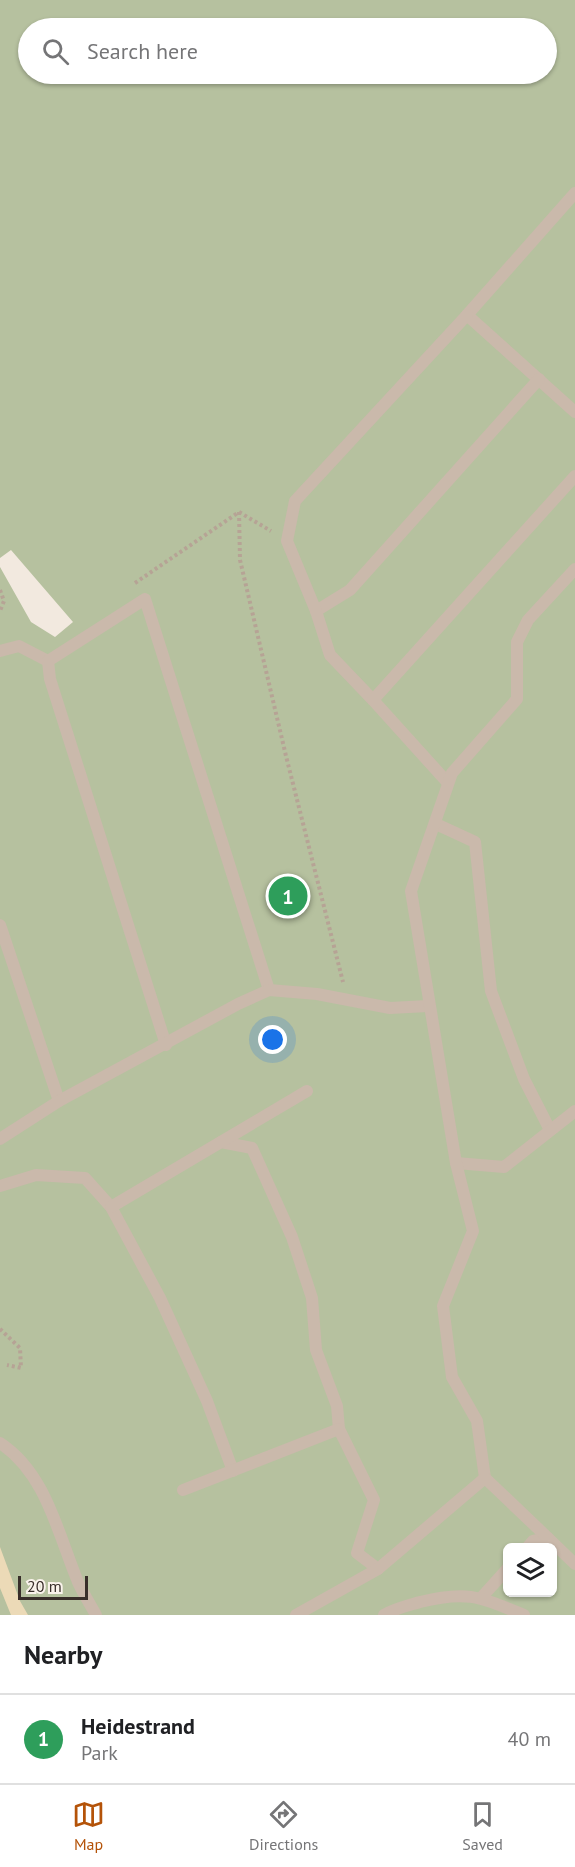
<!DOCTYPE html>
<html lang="en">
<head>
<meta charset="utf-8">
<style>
	body { margin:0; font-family:"PT Sans",sans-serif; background:#f2f2f2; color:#202124 }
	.controls { position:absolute; right:18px; bottom:18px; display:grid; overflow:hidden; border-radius:9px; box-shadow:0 2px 4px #0004 }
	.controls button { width:54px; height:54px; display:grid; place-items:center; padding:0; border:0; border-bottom:2px solid #e0e0e0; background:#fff; color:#202124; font:30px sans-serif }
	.scale { position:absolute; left:18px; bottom:15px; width:70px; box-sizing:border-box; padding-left:6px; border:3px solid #382e2a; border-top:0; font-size:16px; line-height:21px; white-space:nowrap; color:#382e2a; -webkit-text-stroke:4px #faf3ec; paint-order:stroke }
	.you { position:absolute; left:273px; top:1040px; width:21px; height:21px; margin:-15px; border:4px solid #fff; border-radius:50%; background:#1a73e8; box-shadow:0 0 0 9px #1a73e833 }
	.badge { display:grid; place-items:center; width:39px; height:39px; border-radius:50%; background:#b45309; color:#fff; font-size:20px; font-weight:700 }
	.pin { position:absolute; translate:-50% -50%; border:3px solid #fff; box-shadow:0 2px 6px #0006 }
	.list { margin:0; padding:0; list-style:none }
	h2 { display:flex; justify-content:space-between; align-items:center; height:78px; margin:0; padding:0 24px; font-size:26px }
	h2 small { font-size:20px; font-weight:400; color:#757577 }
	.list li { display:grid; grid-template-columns:39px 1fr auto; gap:18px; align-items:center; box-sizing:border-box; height:90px; padding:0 24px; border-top:2px solid #e0e0e0 }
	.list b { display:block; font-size:22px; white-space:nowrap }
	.list p { margin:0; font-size:20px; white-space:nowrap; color:#757577 }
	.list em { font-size:20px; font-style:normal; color:#757577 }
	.icon { flex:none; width:33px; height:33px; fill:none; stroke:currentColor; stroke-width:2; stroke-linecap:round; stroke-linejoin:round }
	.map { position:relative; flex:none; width:575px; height:1615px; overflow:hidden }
	.search { position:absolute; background:#fff; box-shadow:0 2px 4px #0004; left:18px; right:18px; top:18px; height:66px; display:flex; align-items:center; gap:15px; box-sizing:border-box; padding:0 21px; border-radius:33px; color:#757577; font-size:22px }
	.sheet { height:168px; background:#fff }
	nav { display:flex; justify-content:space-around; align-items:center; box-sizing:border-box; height:84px; border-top:2px solid #e0e0e0; background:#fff; font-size:16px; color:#757577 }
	nav a { display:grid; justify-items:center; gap:3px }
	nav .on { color:#b45309 }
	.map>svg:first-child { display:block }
</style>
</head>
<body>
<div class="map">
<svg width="575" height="1615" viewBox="0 0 575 1615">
	<rect width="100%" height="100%" fill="#f2e9df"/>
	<path fill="#b6c19f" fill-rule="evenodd" d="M 0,0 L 575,0 L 575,1615 L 0,1615 L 0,567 L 31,622 L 55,637 L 73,622 L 11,550 L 0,558 ZM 28,28 L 546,28 L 546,74 L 28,74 ZM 508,1548 L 552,1548 L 552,1592 L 508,1592 Z"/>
	<path fill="#ecdab7" d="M 0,1547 L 20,1601 L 28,1615 L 11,1615 L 0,1588 Z"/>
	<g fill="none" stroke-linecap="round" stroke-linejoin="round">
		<g stroke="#b6a395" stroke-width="4" stroke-dasharray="3 3" stroke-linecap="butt">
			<path d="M 239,512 L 240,560 L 286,756 L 343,982"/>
			<path d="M 135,583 L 239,512 L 271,531"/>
			<path d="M 0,590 L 4,601 L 0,611"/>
			<path d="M 0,1329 L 20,1348 L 21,1368 L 7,1365"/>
		</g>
		<g stroke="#cab9ab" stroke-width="12">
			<path d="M 575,193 L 467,315 L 575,412"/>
			<path d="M 316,611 L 350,590 L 539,379"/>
			<path d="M 0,651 L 19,646 L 48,661"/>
			<path d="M 373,700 L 330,655 L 316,611 L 287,541 L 295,501 L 467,315"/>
			<path d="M 448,783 L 373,700 L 575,476"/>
			<path d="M 436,824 L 475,842 L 491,991 L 524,1079 L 550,1130"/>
			<path d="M 0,925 L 59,1101"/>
			<path d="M 166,1045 L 50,679 L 48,661 L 145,599 L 269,990"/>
			<path d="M 0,1139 L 59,1101 L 238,1004 L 269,990 L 317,994 L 390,1008 L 428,1006"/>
			<path d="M 221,1142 L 252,1148 L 292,1237 L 312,1298 L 316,1350 L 337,1406 L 339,1429"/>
			<path d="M 456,1163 L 504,1167 L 575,1111"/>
			<path d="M 0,1186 L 36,1175 L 85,1178 L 111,1207 L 160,1298 L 207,1401 L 233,1471"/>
			<path d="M 111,1207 L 307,1091"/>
			<path d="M 0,1443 C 46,1473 58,1534 78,1582 C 83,1593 90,1604 96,1615"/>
			<path d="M 485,1478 L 477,1421 L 452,1377 L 443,1306 L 473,1231 L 456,1163 L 411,891 L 452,773 L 517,699 L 517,642 L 528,620 L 575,569"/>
			<path d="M 183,1490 L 339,1429 L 374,1500 L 357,1553 L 378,1569"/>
			<path d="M 527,1548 L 533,1541 L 548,1538 L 575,1564"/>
			<path d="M 481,1598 L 508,1568"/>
			<path d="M 296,1615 L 378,1569 L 485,1478 L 548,1538"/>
			<path d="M 384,1615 C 396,1608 407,1606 420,1602 C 467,1590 480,1597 524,1615"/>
		</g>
	</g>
</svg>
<div class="controls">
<button><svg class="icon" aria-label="layers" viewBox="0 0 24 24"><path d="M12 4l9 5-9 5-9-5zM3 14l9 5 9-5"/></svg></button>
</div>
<div class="scale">20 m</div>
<div class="you"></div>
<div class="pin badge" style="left:288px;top:896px;background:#2e9e5b">1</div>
<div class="search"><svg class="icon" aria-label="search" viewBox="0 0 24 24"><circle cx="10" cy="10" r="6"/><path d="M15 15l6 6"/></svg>Search here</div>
</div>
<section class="sheet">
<h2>Nearby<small></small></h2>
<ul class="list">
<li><span class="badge" style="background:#2e9e5b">1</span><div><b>Heidestrand</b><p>Park</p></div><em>40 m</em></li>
</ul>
</section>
<nav>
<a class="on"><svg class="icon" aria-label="map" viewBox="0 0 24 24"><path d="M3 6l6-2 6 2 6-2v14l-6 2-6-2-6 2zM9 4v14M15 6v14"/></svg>Map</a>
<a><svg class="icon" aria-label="directions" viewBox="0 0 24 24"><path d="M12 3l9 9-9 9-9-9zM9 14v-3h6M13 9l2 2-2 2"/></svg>Directions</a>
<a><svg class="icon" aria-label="saved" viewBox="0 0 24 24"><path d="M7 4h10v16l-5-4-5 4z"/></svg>Saved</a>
</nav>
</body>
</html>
